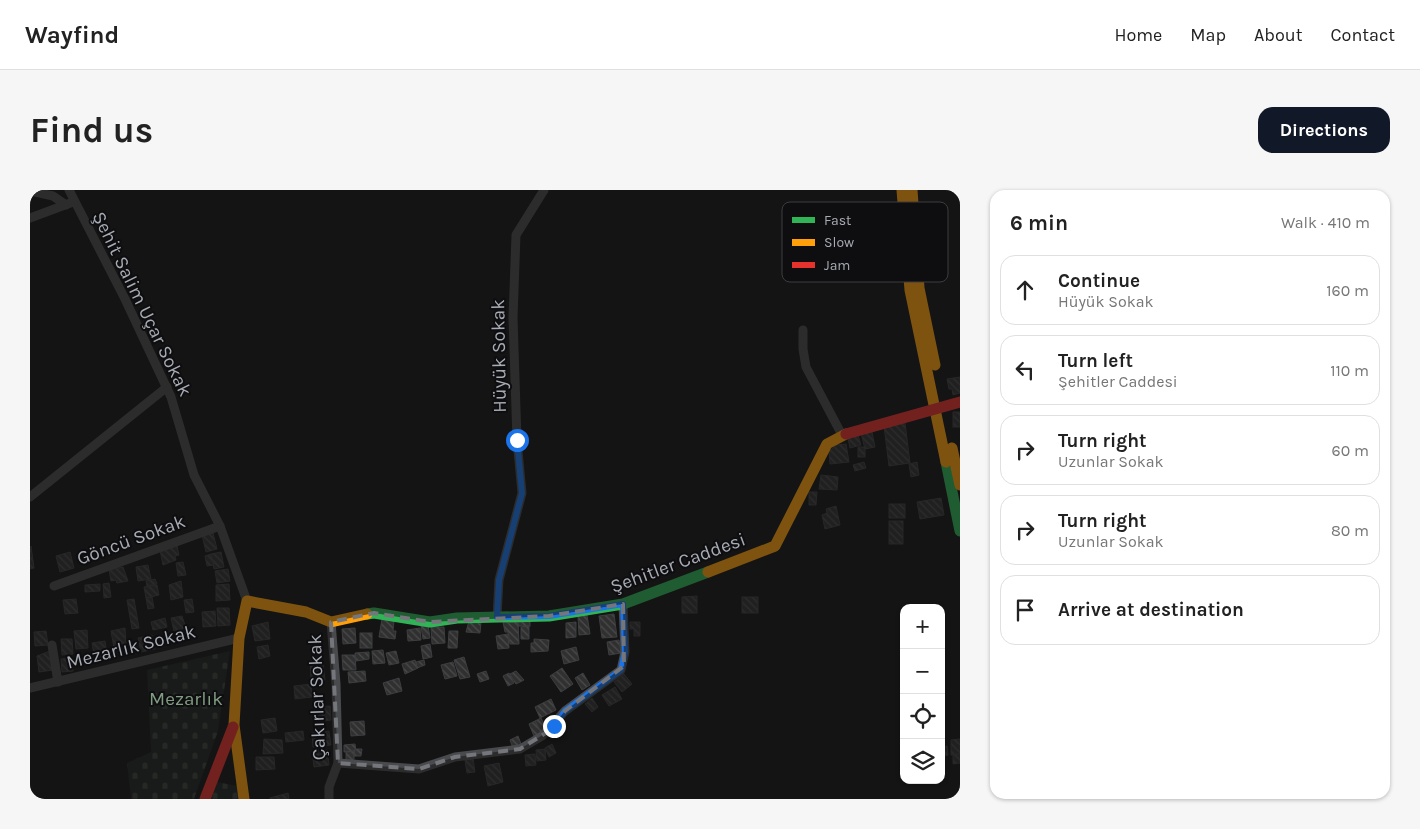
<!DOCTYPE html>
<html lang="en">
<head>
<meta charset="utf-8">
<style>
	body { margin:0; font-family:Karla,sans-serif; background:#f6f6f6; color:#222 }
	.controls { position:absolute; right:15px; bottom:15px; display:grid; overflow:hidden; border-radius:10px; box-shadow:0 1px 4px #0004 }
	.controls button { width:45px; height:45px; display:grid; place-items:center; padding:0; border:0; border-bottom:1px solid #e0e0e0; background:#fff; color:#222; font:25px sans-serif }
	.stop { position:absolute; width:15px; height:15px; margin:-11px; border:4px solid #1a73e8; border-radius:50%; background:#fff }
	.stop.end { background:#1a73e8; border-color:#fff; box-shadow:0 1px 5px #0008 }
	.list { margin:0; padding:0; list-style:none }
	h2 { display:flex; justify-content:space-between; align-items:center; height:65px; margin:0; padding:0 20px; font-size:21px }
	h2 small { font-size:16px; font-weight:400; color:#767676 }
	.list li { display:grid; grid-template-columns:32px 1fr auto; gap:15px; align-items:center; box-sizing:border-box; height:70px; margin:0 10px 10px; padding:0 10px; border:1px solid #e0e0e0; border-radius:15px }
	.list b { display:block; font-size:19px; white-space:nowrap }
	.list p { margin:0; font-size:16px; white-space:nowrap; color:#767676 }
	.list em { font-size:16px; font-style:normal; color:#767676 }
	.icon { flex:none; width:28px; height:28px; fill:none; stroke:currentColor; stroke-width:2; stroke-linecap:round; stroke-linejoin:round }
	.map { position:relative; flex:none; width:930px; height:609px; overflow:hidden; border-radius:15px }
	header { display:flex; align-items:center; gap:30px; box-sizing:border-box; height:70px; padding:0 25px; background:#fff; border-bottom:1px solid #e0e0e0 }
	header strong { font-size:24px }
	nav { display:flex; gap:28px; margin-inline-start:auto; font-size:18px }
	.intro { display:flex; align-items:center; justify-content:space-between; box-sizing:border-box; height:120px; padding:0 30px }
	h1 { margin:0; font-size:35px }
	.button { padding:12px 22px; border-radius:15px; background:#111827; color:#fff; font-size:18px; font-weight:700 }
	main { display:flex; gap:30px; padding:0 30px }
	aside { flex:1; background:#fff; border-radius:15px; box-shadow:0 1px 4px #0004 }
	.map>svg:first-child { display:block }
</style>
</head>
<body>
<header>
<strong>Wayfind</strong>
<nav><a>Home</a><a>Map</a><a>About</a><a>Contact</a></nav>
</header>
<div class="intro"><h1>Find us</h1><a class="button">Directions</a></div>
<main>
<div class="map">
<svg width="930" height="609" viewBox="0 0 930 609">
	<defs>
		<pattern id="cemetery-stones" width="16" height="16" patternUnits="userSpaceOnUse" patternTransform="scale(1.25)"><rect width="16" height="16" fill="#1e241f"/><path d="M2 7V4a2 2 0 0 1 4 0v3zM10 15v-3a2 2 0 0 1 4 0v3z" fill="#3c413d"/></pattern>
		<pattern id="building-back-hatch" width="6" height="6" patternUnits="userSpaceOnUse" patternTransform="scale(1.25)"><rect width="6" height="6" fill="#303031"/><path d="M-1 5l2 2M0 0l6 6M5-1l2 2" fill="none" stroke="#4b4b4c"/></pattern>
	</defs>
	<rect width="100%" height="100%" fill="#141414"/>
	<g fill="url(#cemetery-stones)">
		<path d="M 200,461 L 188,541 L 164,609 L 101,609 L 97,573 L 121,562 L 117,480 Z"/>
		<path d="M 187,592 L 207,596 L 209,609 L 181,609 Z"/>
	</g>
	<g fill="url(#building-back-hatch)" stroke="#3d3e40">
		<path d="M 930,187 L 930,203 L 923,205 L 922,199 L 919,199 L 917,189 Z"/>
		<rect x="923" y="222" width="7" height="15"/>
		<path d="M 875,233 L 880,273 L 859,276 L 854,236 Z"/>
		<path d="M 842,242 L 845,257 L 835,259 L 831,243 Z"/>
		<path d="M 828,245 L 831,255 L 820,258 L 818,248 Z"/>
		<path d="M 816,254 L 819,272 L 800,274 L 799,261 L 807,255 Z"/>
		<rect x="828" y="257" width="7" height="10"/>
		<path d="M 834,272 L 836,278 L 825,281 L 823,275 Z"/>
		<path d="M 887,272 L 889,285 L 881,287 L 879,274 Z"/>
		<path d="M 791,285 L 808,287 L 807,300 L 789,299 Z"/>
		<path d="M 779,302 L 787,302 L 786,315 L 779,315 Z"/>
		<path d="M 911,308 L 914,325 L 890,329 L 887,312 Z"/>
		<rect x="859" y="314" width="16" height="14"/>
		<path d="M 806,316 L 810,335 L 795,339 L 792,325 L 797,323 L 796,319 Z"/>
		<rect x="859" y="331" width="14" height="23"/>
		<path d="M 183,343 L 187,359 L 176,362 L 172,345 Z"/>
		<path d="M 1,356 L 4,378 L 0,379 L 0,357 Z"/>
		<path d="M 147,356 L 149,365 L 145,366 L 146,370 L 133,375 L 130,360 Z"/>
		<path d="M 40,362 L 44,378 L 30,382 L 26,366 Z"/>
		<path d="M 191,362 L 194,377 L 184,379 L 181,364 Z"/>
		<path d="M 181,364 L 184,375 L 177,376 L 175,366 Z"/>
		<path d="M 153,372 L 156,385 L 148,386 L 146,373 Z"/>
		<path d="M 118,375 L 121,389 L 108,391 L 106,377 Z"/>
		<path d="M 93,377 L 98,391 L 87,393 L 86,390 L 81,391 L 79,380 Z"/>
		<path d="M 198,379 L 200,391 L 187,393 L 185,381 Z"/>
		<path d="M 125,389 L 127,394 L 117,396 L 116,391 Z"/>
		<path d="M 151,391 L 153,407 L 141,410 L 139,395 Z"/>
		<path d="M 79,393 L 81,407 L 74,408 L 73,394 Z"/>
		<path d="M 70,394 L 70,401 L 55,402 L 55,395 Z"/>
		<path d="M 199,394 L 200,410 L 186,411 L 186,395 Z"/>
		<path d="M 127,395 L 129,405 L 116,408 L 114,397 Z"/>
		<path d="M 667,406 L 667,423 L 652,423 L 652,407 Z"/>
		<path d="M 122,407 L 124,418 L 118,419 L 116,408 Z"/>
		<rect x="712" y="407" width="16" height="16"/>
		<path d="M 46,409 L 48,423 L 35,424 L 33,410 Z"/>
		<path d="M 104,409 L 109,438 L 102,439 L 97,410 Z"/>
		<path d="M 162,409 L 164,422 L 156,423 L 154,410 Z"/>
		<path d="M 187,418 L 199,418 L 200,435 L 188,436 Z"/>
		<path d="M 185,421 L 186,436 L 173,437 L 172,422 Z"/>
		<path d="M 584,424 L 587,447 L 572,448 L 569,426 Z"/>
		<path d="M 557,425 L 560,444 L 549,445 L 548,426 Z"/>
		<path d="M 152,426 L 156,438 L 144,441 L 141,428 Z"/>
		<path d="M 135,428 L 137,437 L 123,440 L 121,432 Z"/>
		<path d="M 352,429 L 364,431 L 363,441 L 366,441 L 365,449 L 349,447 Z"/>
		<path d="M 439,431 L 451,432 L 450,443 L 436,442 Z"/>
		<path d="M 488,431 L 489,454 L 480,454 L 478,442 L 475,442 L 473,432 Z"/>
		<rect x="488" y="431" width="12" height="5"/>
		<path d="M 238,432 L 240,449 L 225,451 L 222,436 Z"/>
		<path d="M 546,432 L 546,447 L 536,448 L 536,433 Z"/>
		<path d="M 600,432 L 610,432 L 610,446 L 604,446 L 604,439 L 600,439 Z"/>
		<path d="M 398,435 L 400,448 L 393,449 L 391,436 Z"/>
		<path d="M 499,436 L 499,449 L 491,449 L 491,437 Z"/>
		<path d="M 401,437 L 414,437 L 415,453 L 402,454 Z"/>
		<path d="M 95,438 L 96,455 L 84,458 L 81,441 Z"/>
		<path d="M 325,438 L 326,453 L 313,454 L 312,439 Z"/>
		<path d="M 390,438 L 391,450 L 378,451 L 377,440 Z"/>
		<path d="M 57,440 L 58,458 L 46,459 L 44,441 Z"/>
		<path d="M 16,441 L 18,455 L 5,456 L 4,442 Z"/>
		<path d="M 419,441 L 428,441 L 427,458 L 418,458 Z"/>
		<rect x="330" y="443" width="12" height="15"/>
		<path d="M 478,444 L 479,458 L 468,459 L 466,446 Z"/>
		<path d="M 122,445 L 125,459 L 111,462 L 108,448 Z"/>
		<path d="M 31,449 L 42,449 L 43,464 L 32,465 Z"/>
		<path d="M 504,449 L 519,450 L 518,461 L 501,462 L 501,453 L 504,453 Z"/>
		<path d="M 589,450 L 591,463 L 579,465 L 577,452 Z"/>
		<path d="M 75,451 L 77,464 L 73,464 L 74,470 L 65,471 L 62,453 Z"/>
		<path d="M 400,454 L 402,467 L 393,469 L 391,456 Z"/>
		<path d="M 238,455 L 240,466 L 229,469 L 227,457 Z"/>
		<path d="M 546,457 L 549,470 L 534,474 L 531,461 Z"/>
		<path d="M 353,460 L 355,473 L 343,474 L 342,461 Z"/>
		<path d="M 20,461 L 23,480 L 9,482 L 7,466 Z"/>
		<path d="M 366,461 L 369,473 L 359,475 L 356,463 Z"/>
		<path d="M 339,462 L 339,469 L 326,471 L 325,463 Z"/>
		<path d="M 312,465 L 325,465 L 326,480 L 313,480 Z"/>
		<path d="M 434,467 L 440,487 L 430,489 L 424,470 Z"/>
		<path d="M 42,468 L 43,481 L 32,482 L 31,469 Z"/>
		<path d="M 290,470 L 291,474 L 293,474 L 295,490 L 285,491 L 285,488 L 281,489 L 280,471 Z"/>
		<path d="M 385,470 L 388,478 L 375,484 L 372,474 Z"/>
		<path d="M 394,470 L 395,475 L 387,478 L 386,472 Z"/>
		<path d="M 423,472 L 427,486 L 415,489 L 411,475 Z"/>
		<path d="M 532,478 L 543,494 L 531,502 L 520,486 Z"/>
		<path d="M 335,481 L 336,491 L 319,493 L 318,482 Z"/>
		<path d="M 456,481 L 459,489 L 450,492 L 447,484 Z"/>
		<path d="M 486,481 L 494,490 L 486,494 L 480,484 Z"/>
		<path d="M 479,483 L 484,493 L 478,496 L 473,486 Z"/>
		<path d="M 553,483 L 560,495 L 552,500 L 545,488 Z"/>
		<path d="M 594,484 L 602,494 L 592,502 L 584,492 Z"/>
		<path d="M 369,488 L 372,501 L 357,505 L 353,493 Z"/>
		<path d="M 281,494 L 282,507 L 265,509 L 264,496 Z"/>
		<path d="M 585,497 L 592,509 L 579,516 L 572,505 Z"/>
		<path d="M 562,508 L 568,517 L 562,522 L 555,514 Z"/>
		<path d="M 521,509 L 526,520 L 510,528 L 505,517 Z"/>
		<path d="M 300,516 L 301,530 L 286,532 L 284,517 Z"/>
		<path d="M 245,528 L 247,541 L 233,543 L 231,530 Z"/>
		<path d="M 511,528 L 517,540 L 511,543 L 505,531 Z"/>
		<path d="M 334,531 L 335,545 L 321,546 L 320,532 Z"/>
		<path d="M 505,531 L 511,543 L 504,546 L 499,534 Z"/>
		<path d="M 273,541 L 274,550 L 256,552 L 255,543 Z"/>
		<path d="M 299,541 L 301,555 L 283,557 L 282,543 Z"/>
		<path d="M 488,546 L 491,554 L 483,558 L 480,550 Z"/>
		<path d="M 234,549 L 252,550 L 253,563 L 233,564 Z"/>
		<path d="M 930,549 L 930,564 L 921,565 L 921,550 Z"/>
		<path d="M 325,554 L 326,561 L 314,562 L 314,555 Z"/>
		<path d="M 522,554 L 526,563 L 519,567 L 515,558 Z"/>
		<path d="M 917,556 L 918,565 L 911,566 L 911,557 Z"/>
		<path d="M 325,559 L 332,559 L 331,566 L 324,566 Z"/>
		<path d="M 515,559 L 516,570 L 507,571 L 506,560 Z"/>
		<path d="M 297,560 L 299,575 L 284,577 L 282,561 Z"/>
		<path d="M 324,561 L 324,573 L 316,573 L 316,562 Z"/>
		<path d="M 505,564 L 506,575 L 496,576 L 495,565 Z"/>
		<path d="M 930,564 L 930,573 L 923,574 L 923,565 Z"/>
		<path d="M 226,567 L 244,567 L 245,579 L 226,580 Z"/>
		<path d="M 443,569 L 445,582 L 437,583 L 435,570 Z"/>
		<path d="M 469,573 L 473,592 L 458,596 L 454,576 Z"/>
		<path d="M 258,603 L 259,609 L 240,609 L 240,608 Z"/>
	</g>
	<g fill="none" stroke-linecap="round" stroke-linejoin="round">
		<g stroke="#494a4d" stroke-width="9">
			<path d="M 39,0 L 95,109 L 141,207 L 164,285 L 190,336 L 217,411"/>
			<path d="M 0,1 L 23,6 L 36,15"/>
			<path d="M 0,28 L 43,12"/>
			<path d="M 773,140 L 773,159 L 776,177 L 812,245"/>
			<path d="M 0,307 L 137,197"/>
			<path d="M 24,396 L 190,336"/>
			<path d="M 467,427 L 469,390 L 492,303 L 487,250 L 483,128 L 486,45 L 514,0"/>
			<path d="M 22,455 L 28,492"/>
			<path d="M 0,498 L 209,448"/>
			<path d="M 308,573 L 389,579 L 425,567 L 490,559 L 512,546 L 535,521 L 591,480 L 595,462 L 593,414"/>
			<path d="M 299,609 L 299,597 L 308,573 L 306,494 L 301,432"/>
		</g>
		<g stroke="#30b455" stroke-width="11">
			<path d="M 916,272 L 930,341"/>
			<path d="M 337,424 L 344,423 L 400,432 L 427,428 L 519,426 L 593,414 L 678,382"/>
		</g>
		<g stroke="#ff9f0a" stroke-width="11">
			<path d="M 872,0 L 880,100 L 916,272"/>
			<path d="M 882,0 L 889,98 L 905,175"/>
			<path d="M 922,258 L 930,295"/>
			<path d="M 678,382 L 745,356 L 797,254 L 816,244"/>
			<path d="M 214,609 L 204,535 L 209,448 L 217,411 L 276,422 L 301,432 L 337,424"/>
		</g>
		<g stroke="#e5322d" stroke-width="11">
			<path d="M 816,244 L 930,212"/>
			<path d="M 175,609 L 203,537"/>
		</g>
	</g>
	<g fill="none" stroke-linecap="round" stroke-linejoin="round">
		<path stroke="#1a73e8" stroke-width="6" d="M 487,250 L 492,303 L 469,390 L 467,427 L 519,426 L 593,414 L 595,462 L 591,480 L 535,521 L 524,536"/>
	</g>
	<path d="M0 0H930V609H0ZM 593,414 L 594,476 L 535,521 L 519,541 L 490,559 L 425,567 L 389,579 L 308,573 L 301,432 L 344,423 L 400,432 L 519,426 Z" fill="#141414" fill-opacity=".55" fill-rule="evenodd"/>
	<path fill="none" stroke="#74767b" stroke-width="4" stroke-dasharray="10 6" stroke-linejoin="round" d="M 593,414 L 594,476 L 535,521 L 519,541 L 490,559 L 425,567 L 389,579 L 308,573 L 301,432 L 344,423 L 400,432 L 519,426 Z"/>
	<g text-anchor="middle" dominant-baseline="central" stroke-width="4" stroke-linejoin="round" paint-order="stroke">
		<g font-size="19" fill="#a7abb3" stroke="#0e0e10">
			<text transform="translate(112 114) rotate(64)">Şehit Salim Uçar Sokak</text>
			<text transform="translate(469 166) rotate(-91)">Hüyük Sokak</text>
			<text transform="translate(101 350) rotate(-20)">Göncü Sokak</text>
			<text transform="translate(648 373) rotate(-20)">Şehitler Caddesi</text>
			<text transform="translate(101 457) rotate(-14)">Mezarlık Sokak</text>
			<text transform="translate(287 507) rotate(-92)">Çakırlar Sokak</text>
		</g>
		<g font-size="19" fill="#809c81" stroke="#0e0e10">
			<text x="156" y="509">Mezarlık</text>
		</g>
	</g>
	<rect x="752" y="12" width="166" height="80" rx="8" fill="#0e0e10" stroke="#3c3d41" stroke-width="1"/>
	<rect x="762" y="27" width="23" height="6" fill="#30b455"/>
	<rect x="762" y="49" width="23" height="7" fill="#ff9f0a"/>
	<rect x="762" y="72" width="23" height="6" fill="#e5322d"/>
	<g font-size="14" fill="#a7abb3">
		<text x="794" y="35">Fast</text>
		<text x="794" y="57">Slow</text>
		<text x="794" y="80">Jam</text>
	</g>
</svg>
<div class="controls">
<button>+</button>
<button>−</button>
<button><svg class="icon" aria-label="locate" viewBox="0 0 24 24"><circle cx="12" cy="12" r="6"/><path d="M12 2v4M12 18v4M2 12h4M18 12h4"/></svg></button>
<button><svg class="icon" aria-label="layers" viewBox="0 0 24 24"><path d="M12 4l9 5-9 5-9-5zM3 14l9 5 9-5"/></svg></button>
</div>
<div class="stop" style="left:487px;top:250px"></div>
<div class="stop end" style="left:524px;top:536px"></div>
</div>
<aside>
<h2>6 min<small>Walk · 410 m</small></h2>
<ul class="list">
<li><svg class="icon" aria-label="ahead" viewBox="0 0 24 24"><path d="M12 20V5M6 11l6-6 6 6"/></svg><div><b>Continue</b><p>Hüyük Sokak</p></div><em>160 m</em></li>
<li><svg class="icon" aria-label="left" viewBox="0 0 24 24"><path d="M17 20v-9H6M10 6l-5 5 5 5"/></svg><div><b>Turn left</b><p>Şehitler Caddesi</p></div><em>110 m</em></li>
<li><svg class="icon" aria-label="right" viewBox="0 0 24 24"><path d="M7 20v-9h11M14 6l5 5-5 5"/></svg><div><b>Turn right</b><p>Uzunlar Sokak</p></div><em>60 m</em></li>
<li><svg class="icon" aria-label="right" viewBox="0 0 24 24"><path d="M7 20v-9h11M14 6l5 5-5 5"/></svg><div><b>Turn right</b><p>Uzunlar Sokak</p></div><em>80 m</em></li>
<li><svg class="icon" aria-label="arrive" viewBox="0 0 24 24"><path d="M6 21V4h12l-3 4 3 4H6"/></svg><div><b>Arrive at destination</b></div></li>
</ul>
</aside>
</main>
</body>
</html>
